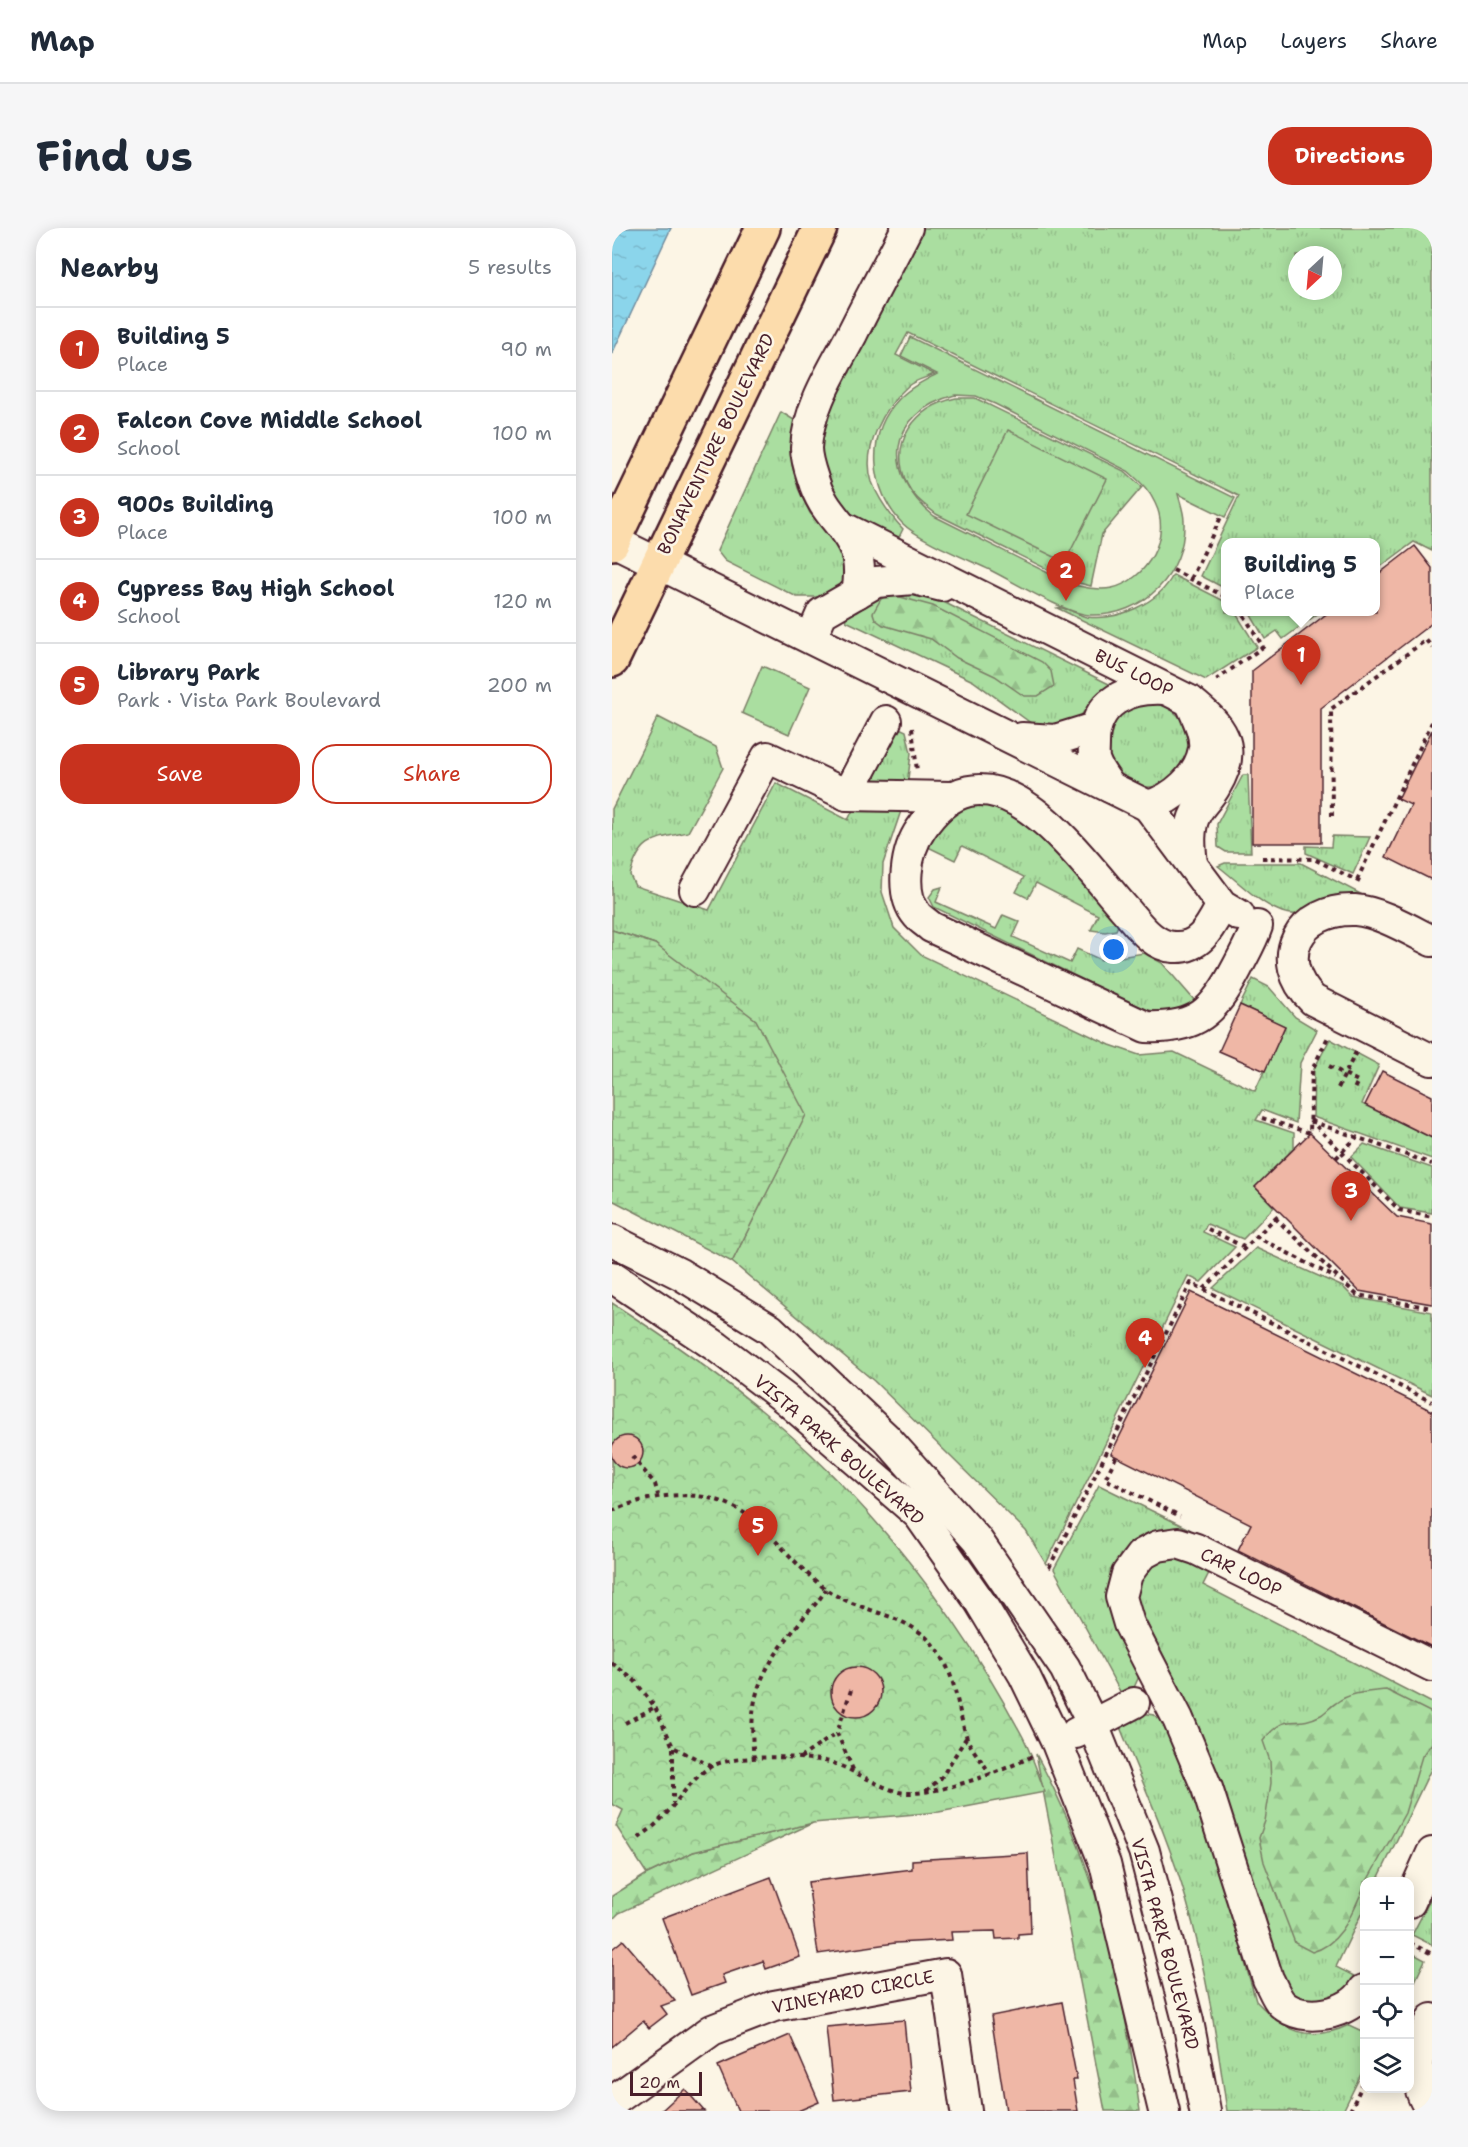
<!DOCTYPE html>
<html lang="en">
<head>
<meta charset="utf-8">
<style>
	body { margin:0; font-family:"Shantell Sans",sans-serif; background:#f6f6f7; color:#1f2937 }
	.controls { position:absolute; right:18px; bottom:18px; display:grid; overflow:hidden; border-radius:12px; box-shadow:0 3px 15px #0003 }
	.controls button { width:54px; height:54px; display:grid; place-items:center; padding:0; border:0; border-bottom:2px solid #e0e1e3; background:#fff; color:#1f2937; font:30px sans-serif }
	.compass { position:absolute; left:676px; top:18px; width:54px; height:54px; border-radius:50%; background:#fff; box-shadow:0 3px 15px #0003; rotate:206deg }
	.scale { position:absolute; left:18px; bottom:15px; width:72px; box-sizing:border-box; padding-left:6px; border:3px solid #4a1f2b; border-top:0; font-size:16px; line-height:21px; white-space:nowrap; color:#4a1f2b; -webkit-text-stroke:4px #fcf5e5; paint-order:stroke }
	.you { position:absolute; left:502px; top:722px; width:21px; height:21px; margin:-15px; border:4px solid #fff; border-radius:50%; background:#1a73e8; box-shadow:0 0 0 9px #1a73e833 }
	.badge { display:grid; place-items:center; width:39px; height:39px; border-radius:50%; background:#c8321e; color:#fff; font-size:20px; font-weight:700 }
	.pin { position:absolute; translate:-50% -50px; filter:drop-shadow(0 2px 3px #0008) }
	.pin::after { content:''; position:absolute; top:32px; width:21px; height:18px; background:inherit; clip-path:polygon(0 0,100% 0,50% 100%) }
	.popup { position:absolute; left:609px; top:310px; width:159px; height:78px; box-sizing:border-box; display:grid; place-content:center; border-radius:12px; background:#fff; filter:drop-shadow(0 2px 4px #0005); font-size:20px; white-space:nowrap; color:#747a83 }
	.popup b { font-size:22px; color:#1f2937 }
	.popup::after { content:''; position:absolute; left:50%; top:100%; margin-left:-12px; border:12px solid transparent; border-top-color:#fff }
	.list { margin:0; padding:0; list-style:none }
	h2 { display:flex; justify-content:space-between; align-items:center; height:78px; margin:0; padding:0 24px; font-size:26px }
	h2 small { font-size:20px; font-weight:400; color:#747a83 }
	.list li { display:grid; grid-template-columns:39px 1fr auto; gap:18px; align-items:center; box-sizing:border-box; height:84px; padding:0 24px; border-top:2px solid #e0e1e3 }
	.list b { display:block; font-size:22px; white-space:nowrap }
	.list p { margin:0; font-size:20px; white-space:nowrap; color:#747a83 }
	.list em { font-size:20px; font-style:normal; color:#747a83 }
	.actions { display:flex; gap:12px; padding:18px 24px }
	.actions a { flex:1; padding:14px 0; border:2px solid #c8321e; border-radius:24px; text-align:center; font-size:21px; color:#c8321e }
	.actions .main { background:#c8321e; color:#fff }
	.icon { flex:none; width:33px; height:33px; fill:none; stroke:currentColor; stroke-width:2; stroke-linecap:round; stroke-linejoin:round }
	.map { position:relative; flex:none; width:820px; height:1883px; overflow:hidden; border-radius:24px }
	header { display:flex; align-items:center; gap:36px; box-sizing:border-box; height:84px; padding:0 30px; background:#fff; border-bottom:2px solid #e0e1e3 }
	header strong { font-size:28px }
	nav { display:flex; gap:33px; margin-inline-start:auto; font-size:21px }
	.intro { display:flex; align-items:center; justify-content:space-between; box-sizing:border-box; height:144px; padding:0 36px }
	h1 { margin:0; font-size:42px }
	.button { padding:15px 27px; border-radius:24px; background:#c8321e; color:#fff; font-size:21px; font-weight:700 }
	main { display:flex; gap:36px; padding:0 36px }
	aside { flex:1; background:#fff; border-radius:24px; box-shadow:0 3px 15px #0003 }
	.map>svg:first-child { display:block }
</style>
</head>
<body>
<header>
<strong>Map</strong>
<nav><a>Map</a><a>Layers</a><a>Share</a></nav>
</header>
<div class="intro"><h1>Find us</h1><a class="button">Directions</a></div>
<main>
<aside>
<h2>Nearby<small>5 results</small></h2>
<ul class="list">
<li><span class="badge">1</span><div><b>Building 5</b><p>Place</p></div><em>90 m</em></li>
<li><span class="badge">2</span><div><b>Falcon Cove Middle School</b><p>School</p></div><em>100 m</em></li>
<li><span class="badge">3</span><div><b>900s Building</b><p>Place</p></div><em>100 m</em></li>
<li><span class="badge">4</span><div><b>Cypress Bay High School</b><p>School</p></div><em>120 m</em></li>
<li><span class="badge">5</span><div><b>Library Park</b><p>Park · Vista Park Boulevard</p></div><em>200 m</em></li>
</ul>
<div class="actions"><a class="main">Save</a><a>Share</a></div>
</aside>
<div class="map">
<svg width="820" height="1883" viewBox="0 0 820 1883">
	<defs>
		<pattern id="grass-tufts" width="24" height="20" patternUnits="userSpaceOnUse" patternTransform="scale(1.5)"><rect width="24" height="20" fill="#aadea0"/><path d="M3 7l-1-3M5 7V3M7 7l1-3M15 17l-1-3M17 17v-4M19 17l1-3" fill="none" stroke="#94be8a"/></pattern>
		<pattern id="forest-firs" width="22" height="20" patternUnits="userSpaceOnUse" patternTransform="scale(1.5)"><rect width="22" height="20" fill="#aadea0"/><path d="M5 1l3.5 6h-7zM16 11l3.5 6h-7z" fill="#94be8a"/></pattern>
		<pattern id="wetland-marsh" width="20" height="14" patternUnits="userSpaceOnUse" patternTransform="scale(1.5)"><rect width="20" height="14" fill="#aadea0"/><path d="M1 5h8M5 5V1M11 12h8M15 12V8" fill="none" stroke="#94be8a"/></pattern>
		<pattern id="park-crowns" width="20" height="18" patternUnits="userSpaceOnUse" patternTransform="scale(1.5)"><rect width="20" height="18" fill="#aadea0"/><path d="M2 6a3 3 0 1 1 6 0M12 15a3 3 0 1 1 6 0" fill="none" stroke="#94be8a"/></pattern>
		<pattern id="water-ripples" width="26" height="14" patternUnits="userSpaceOnUse" patternTransform="scale(1.5)"><rect width="26" height="14" fill="#8bd5eb"/><path d="M2 4q2-2 4 0t4 0M15 11q2-2 4 0t4 0" fill="none" stroke="#79b6ca"/></pattern>
	</defs>
	<rect width="100%" height="100%" fill="#fcf5e5"/>
	<filter id="ink" filterUnits="userSpaceOnUse"><feTurbulence type="fractalNoise" baseFrequency=".0167" numOctaves="2"/><feDisplacementMap in="SourceGraphic" scale="12" xChannelSelector="R" yChannelSelector="G"/><feConvolveMatrix kernelMatrix="1 2 1 2 8 2 1 2 1" color-interpolation-filters="sRGB"/></filter>
	<g filter="url(#ink)">
		<g fill="url(#grass-tufts)" stroke="#7a7e66" stroke-width="1.5" fill-rule="evenodd">
			<path d="M 309,0 L 820,0 L 820,323 L 802,314 L 764,342 L 764,314 L 614,314 L 614,361 L 589,348 L 627,268 L 296,105 L 284,127 L 322,146 C 314,150 303,152 296,158 C 272,179 249,221 260,254 C 267,272 278,287 291,301 L 285,313 C 269,305 251,297 235,287 C 204,266 205,220 212,188 ZM 685,27 L 721,27 L 721,63 L 685,63 Z"/>
			<path d="M 344,170 L 363,170 L 514,244 L 530,259 L 490,306 L 479,358 L 459,353 L 324,286 C 313,277 301,269 295,256 C 276,214 303,179 344,170 Z"/>
			<path d="M 169,184 L 182,192 L 180,237 L 186,260 L 198,285 L 229,320 L 234,349 L 230,357 L 215,369 L 185,369 L 113,333 L 105,323 Z"/>
			<path d="M 561,347 L 614,374 L 614,384 L 623,384 L 645,419 L 594,452 L 445,380 C 454,378 465,387 475,389 C 506,393 547,375 561,347 Z"/>
			<path d="M 307,362 L 499,457 L 482,470 L 465,493 L 454,499 L 423,498 L 361,453 L 234,393 L 232,385 L 266,363 Z"/>
			<path d="M 637,384 L 708,384 L 671,411 L 665,403 L 653,411 Z"/>
			<circle cx="536" cy="517" r="42"/>
			<path d="M 46,489 L 104,519 L 111,540 L 76,604 C 43,611 28,610 18,647 L 23,658 L 97,682 L 164,555 L 236,592 L 283,498 L 294,503 L 299,525 L 294,568 L 271,636 L 270,664 L 282,700 L 309,727 L 498,817 L 527,827 L 562,824 L 643,863 L 673,798 L 628,777 L 641,751 L 657,759 L 683,789 L 705,802 L 688,835 L 684,895 L 650,882 L 644,892 L 682,905 L 682,920 L 643,959 L 662,979 L 631,1011 L 595,996 L 591,1004 L 623,1019 L 589,1054 L 576,1048 L 434,1336 L 414,1303 L 262,1153 L 120,1034 L 193,887 L 43,716 L 0,702 L 0,581 Z"/>
			<path d="M 631,547 L 636,547 L 639,624 L 614,624 L 606,619 L 605,596 Z"/>
			<path d="M 383,571 L 458,634 L 507,695 L 504,702 L 493,704 L 479,702 L 486,687 L 424,655 L 416,670 L 404,664 L 412,649 L 350,618 L 343,632 L 314,618 L 342,584 Z"/>
			<path d="M 720,608 L 758,609 L 741,646 L 694,625 L 694,618 L 719,619 Z"/>
			<path d="M 613,635 L 689,635 L 766,675 C 742,678 692,692 670,684 C 646,675 626,653 606,638 Z"/>
			<path d="M 330,659 L 324,674 L 384,701 L 391,687 L 408,694 L 401,709 L 458,735 L 465,721 L 489,732 L 532,725 L 550,735 L 583,773 C 567,787 550,785 531,781 L 322,679 L 317,669 L 323,661 Z"/>
			<path d="M 718,811 L 767,837 L 750,876 L 820,910 L 820,931 L 701,889 L 702,841 Z"/>
			<path d="M 752,916 L 820,940 L 820,985 L 788,980 L 739,929 Z"/>
			<path d="M 644,1020 L 731,1059 L 741,1069 L 820,1084 L 820,1167 L 601,1060 Z"/>
			<path d="M 487,1257 L 579,1302 C 547,1297 521,1304 504,1334 C 500,1341 496,1353 497,1361 C 500,1382 521,1422 529,1444 L 520,1464 L 511,1469 L 442,1341 Z"/>
			<path d="M 549,1329 L 566,1331 L 599,1341 L 591,1357 L 820,1475 L 820,1539 L 765,1653 L 752,1654 L 752,1680 L 724,1739 L 746,1750 L 724,1774 L 706,1781 L 667,1759 L 609,1552 L 576,1476 L 521,1367 L 527,1350 Z"/>
			<path d="M 529,1485 L 542,1487 L 557,1498 L 591,1587 L 644,1773 C 673,1803 696,1816 737,1797 L 752,1804 L 752,1840 L 731,1883 L 615,1883 C 605,1812 594,1740 574,1671 C 557,1612 531,1556 508,1499 Z"/>
			<path d="M 820,1668 L 820,1717 L 800,1707 Z"/>
			<path d="M 798,1724 L 813,1732 L 798,1764 Z"/>
		</g>
		<g fill="url(#forest-firs)" stroke="#7a7e66" stroke-width="1.5">
			<path d="M 277,366 L 321,378 L 430,434 L 439,443 L 442,458 L 426,468 L 412,468 L 383,448 L 345,430 L 319,411 L 271,397 L 263,391 L 261,385 L 269,371 Z"/>
			<path d="M 774,1462 L 820,1485 L 820,1515 L 810,1528 L 793,1585 L 755,1653 L 752,1654 L 752,1659 C 740,1685 730,1716 700,1724 L 683,1715 L 652,1634 L 647,1610 L 653,1593 L 659,1555 L 658,1533 L 651,1513 C 676,1481 681,1502 709,1487 C 714,1484 719,1478 724,1475 C 739,1464 755,1464 774,1462 Z"/>
			<path d="M 424,1526 C 487,1641 510,1755 528,1883 L 493,1883 Z"/>
			<path d="M 201,1595 L 7,1685 L 0,1692 L 0,1668 L 35,1646 L 81,1624 Z"/>
		</g>
		<path fill="url(#wetland-marsh)" stroke="#7a7e66" stroke-width="1.5" d="M 0,702 L 43,716 L 144,792 L 194,887 L 120,1034 L 0,972 Z"/>
		<path fill="url(#park-crowns)" stroke="#7a7e66" stroke-width="1.5" d="M 0,1075 C 70,1120 139,1169 199,1226 C 284,1307 356,1406 411,1509 C 420,1527 426,1546 433,1564 L 327,1584 L 201,1595 L 81,1624 L 35,1646 L 4,1598 L 11,1582 L 0,1576 Z"/>
		<g fill="#aadea0" stroke="#7a7e66" stroke-width="1.5" fill-rule="evenodd">
			<path d="M 298,109 L 623,270 L 613,289 L 566,266 C 568,274 572,284 572,293 C 574,345 532,389 478,387 C 454,386 402,354 378,342 C 355,331 307,312 290,295 C 258,262 253,206 287,171 C 297,160 312,153 325,146 L 289,128 ZM 343,167 L 364,168 L 383,176 L 516,243 C 527,253 537,261 543,275 C 560,308 535,352 500,360 C 486,363 472,359 458,356 L 322,288 C 269,246 275,185 343,167 Z"/>
			<path d="M 396,202 L 495,251 L 453,334 L 354,286 Z"/>
			<path d="M 150,438 L 198,459 L 177,506 L 130,485 Z"/>
		</g>
		<path fill="url(#water-ripples)" stroke="#718c9e" stroke-width="1.5" d="M 0,0 L 59,0 L 0,126 Z"/>
		<g fill="#efb7a6" stroke="#4a1f2b" stroke-width="1.5">
			<path d="M 803,318 L 820,340 L 820,395 L 709,480 L 709,615 L 640,615 L 640,443 L 717,384 L 764,384 L 764,348 Z"/>
			<path d="M 820,502 L 820,652 L 774,629 L 799,577 L 786,571 Z"/>
			<path d="M 628,777 L 673,798 L 653,843 L 607,823 Z"/>
			<path d="M 770,843 L 820,868 L 820,910 L 753,877 Z"/>
			<path d="M 698,905 L 785,989 L 820,996 L 820,1076 L 747,1063 L 643,959 Z"/>
			<path d="M 579,1064 L 820,1183 L 820,1419 L 626,1322 L 639,1296 L 499,1226 Z"/>
			<circle cx="15" cy="1224" r="16"/>
			<circle cx="244" cy="1464" r="25"/>
			<path d="M 416,1625 L 419,1705 L 406,1706 L 406,1710 L 384,1711 L 383,1703 L 339,1704 L 340,1712 L 283,1715 L 206,1726 L 196,1654 L 300,1641 L 300,1632 Z"/>
			<path d="M 159,1649 L 188,1729 L 154,1741 L 151,1733 L 110,1747 L 113,1755 L 79,1767 L 50,1690 Z"/>
			<path d="M 11,1712 L 63,1773 L 49,1778 L 55,1786 L 37,1800 L 31,1793 L 0,1819 L 0,1721 Z"/>
			<path d="M 450,1774 L 465,1852 L 461,1852 L 466,1883 L 394,1883 L 379,1788 Z"/>
			<path d="M 292,1792 L 299,1864 L 222,1872 L 214,1799 Z"/>
			<path d="M 178,1807 L 207,1874 L 186,1883 L 126,1883 L 106,1838 Z"/>
			<path d="M 73,1861 L 92,1883 L 49,1883 Z"/>
		</g>
		<g fill="none" stroke-linecap="round" stroke-linejoin="round">
			<g stroke="#4a1f2b" stroke-width="34">
				<g id="minor">
					<path d="M 234,301 L 578,473 C 609,498 628,518 603,559 C 598,568 589,576 584,585 C 576,600 578,619 580,636"/>
					<path d="M 1,313 L 536,578 C 561,571 587,549 592,521 C 594,505 584,487 578,473"/>
					<path d="M 245,365 C 257,303 215,300 201,251 C 198,242 194,229 194,220 C 196,179 222,140 240,106 C 258,70 277,35 295,0"/>
					<path d="M 199,410 L 210,385 L 264,354 L 302,351 L 330,358"/>
					<path d="M 410,510 L 443,512 L 482,500"/>
					<path d="M 498,559 C 493,551 486,543 483,534 C 481,529 482,521 482,516 C 482,473 516,459 553,461"/>
					<path d="M 235,567 L 338,569"/>
					<path d="M 536,578 L 610,677 L 627,687"/>
					<path d="M 83,662 L 155,529 L 235,567 L 274,493"/>
					<path d="M 610,677 C 599,697 589,721 562,719 C 539,718 524,693 510,678 C 462,623 377,499 309,601 C 294,622 287,666 305,687 C 308,691 315,695 319,699 L 534,799 C 585,801 602,784 625,740 C 632,726 640,713 645,698"/>
					<path d="M 820,713 C 800,703 766,683 743,682 C 687,680 659,731 701,772 L 820,832"/>
					<path d="M 0,1012 L 68,1046 L 158,1101 L 275,1211 L 365,1312 L 453,1440 L 481,1497 L 532,1623 L 576,1793 L 593,1883"/>
					<path d="M 0,1049 L 105,1119 L 175,1172 L 307,1287 L 368,1374 L 412,1447 L 445,1515 L 493,1636 L 552,1883"/>
					<path d="M 464,1505 L 522,1475"/>
					<path d="M 798,1674 L 820,1625"/>
					<path d="M 752,1762 C 739,1786 691,1796 670,1776 C 664,1770 660,1758 656,1751 L 595,1560 L 566,1491 L 517,1396 L 509,1369 L 515,1346 L 529,1327 L 546,1318 L 566,1315 L 584,1321 L 820,1438"/>
					<path d="M 0,1874 L 100,1802 L 162,1778 L 334,1746 L 354,1883"/>
					<path d="M 820,1883 C 798,1855 806,1820 820,1791"/>
				</g>
			</g>
			<g stroke="#4a1f2b" stroke-width="38">
				<g id="major">
					<path d="M 0,315 L 151,0"/>
					<path d="M 0,432 L 208,0"/>
				</g>
			</g>
			<g stroke="#4a1f2b" stroke-width="4" stroke-dasharray="4.5 4.5" stroke-linecap="butt">
				<path d="M 561,342 L 614,369"/>
				<path d="M 579,351 L 610,287"/>
				<path d="M 604,452 L 651,419 L 630,384"/>
				<path d="M 300,500 L 305,543"/>
				<path d="M 720,588 L 719,481 L 814,412 L 820,420"/>
				<path d="M 650,630 L 702,631 L 750,655"/>
				<path d="M 745,652 L 820,494"/>
				<path d="M 717,838 L 746,853 L 742,861"/>
				<path d="M 726,860 L 744,824"/>
				<path d="M 650,890 L 698,905 L 700,842 L 716,809"/>
				<path d="M 698,892 L 787,982 L 820,989"/>
				<path d="M 699,893 L 820,936"/>
				<path d="M 724,930 L 745,909"/>
				<path d="M 663,990 L 745,1067 L 820,1080"/>
				<path d="M 596,1001 L 632,1019"/>
				<path d="M 643,1008 L 724,1050"/>
				<path d="M 592,1061 L 668,985"/>
				<path d="M 20,1228 L 43,1256 L 46,1267"/>
				<path d="M 504,1229 L 493,1251 L 568,1288"/>
				<path d="M 0,1283 C 47,1262 105,1258 145,1295 C 170,1317 190,1345 218,1364 C 251,1385 297,1386 322,1418 C 344,1444 344,1476 354,1507 C 358,1521 371,1533 378,1546"/>
				<path d="M 437,1340 L 579,1055 L 820,1174"/>
				<path d="M 0,1435 L 23,1453 L 43,1479 L 61,1519 L 99,1538"/>
				<path d="M 239,1462 L 225,1505 L 242,1544"/>
				<path d="M 13,1495 L 43,1479"/>
				<path d="M 61,1520 L 61,1575"/>
				<path d="M 188,1530 L 225,1505"/>
				<path d="M 142,1531 C 135,1465 149,1443 188,1394 C 197,1382 207,1374 214,1361"/>
				<path d="M 314,1563 L 329,1550 L 354,1510"/>
				<path d="M 27,1610 C 34,1604 42,1599 48,1592 C 66,1575 76,1553 98,1539 C 119,1526 201,1527 224,1536 C 245,1544 265,1558 287,1564 C 316,1571 396,1542 422,1527"/>
				<path d="M 798,1715 L 820,1726"/>
				<path d="M 738,1883 L 752,1853"/>
			</g>
			<use href="#minor" stroke="#fcf5e5" stroke-width="30"/>
			<use href="#major" stroke="#fcdcac" stroke-width="33"/>
		</g>
	</g>
	<g text-anchor="middle" dominant-baseline="central" stroke-width="5" stroke-linejoin="round" paint-order="stroke">
		<g font-size="18" fill="#4a1f2b" stroke="#fcf5e5">
			<text transform="translate(104 216) rotate(-64)">BONAVENTURE BOULEVARD</text>
			<text transform="translate(522 445) rotate(26)">BUS LOOP</text>
			<text transform="translate(227 1222) rotate(41)">VISTA PARK BOULEVARD</text>
			<text transform="translate(629 1344) rotate(26)">CAR LOOP</text>
			<text transform="translate(553 1716) rotate(75)">VISTA PARK BOULEVARD</text>
			<text transform="translate(241 1764) rotate(-11)">VINEYARD CIRCLE</text>
		</g>
	</g>
</svg>
<div class="controls">
<button>+</button>
<button>−</button>
<button><svg class="icon" aria-label="locate" viewBox="0 0 24 24"><circle cx="12" cy="12" r="6"/><path d="M12 2v4M12 18v4M2 12h4M18 12h4"/></svg></button>
<button><svg class="icon" aria-label="layers" viewBox="0 0 24 24"><path d="M12 4l9 5-9 5-9-5zM3 14l9 5 9-5"/></svg></button>
</div>
<svg class="compass" viewBox="-18 -18 36 36"><path d="M0-13l5 13h-10z" fill="#e53935"/><path d="M0 13l5-13h-10z" fill="#747a83"/></svg>
<div class="scale">20 m</div>
<div class="you"></div>
<div class="pin badge" style="left:689px;top:457px">1</div>
<div class="popup"><b>Building 5</b>Place</div>
<div class="pin badge" style="left:454px;top:373px">2</div>
<div class="pin badge" style="left:739px;top:993px">3</div>
<div class="pin badge" style="left:533px;top:1140px">4</div>
<div class="pin badge" style="left:146px;top:1328px">5</div>
</div>
</main>
</body>
</html>
